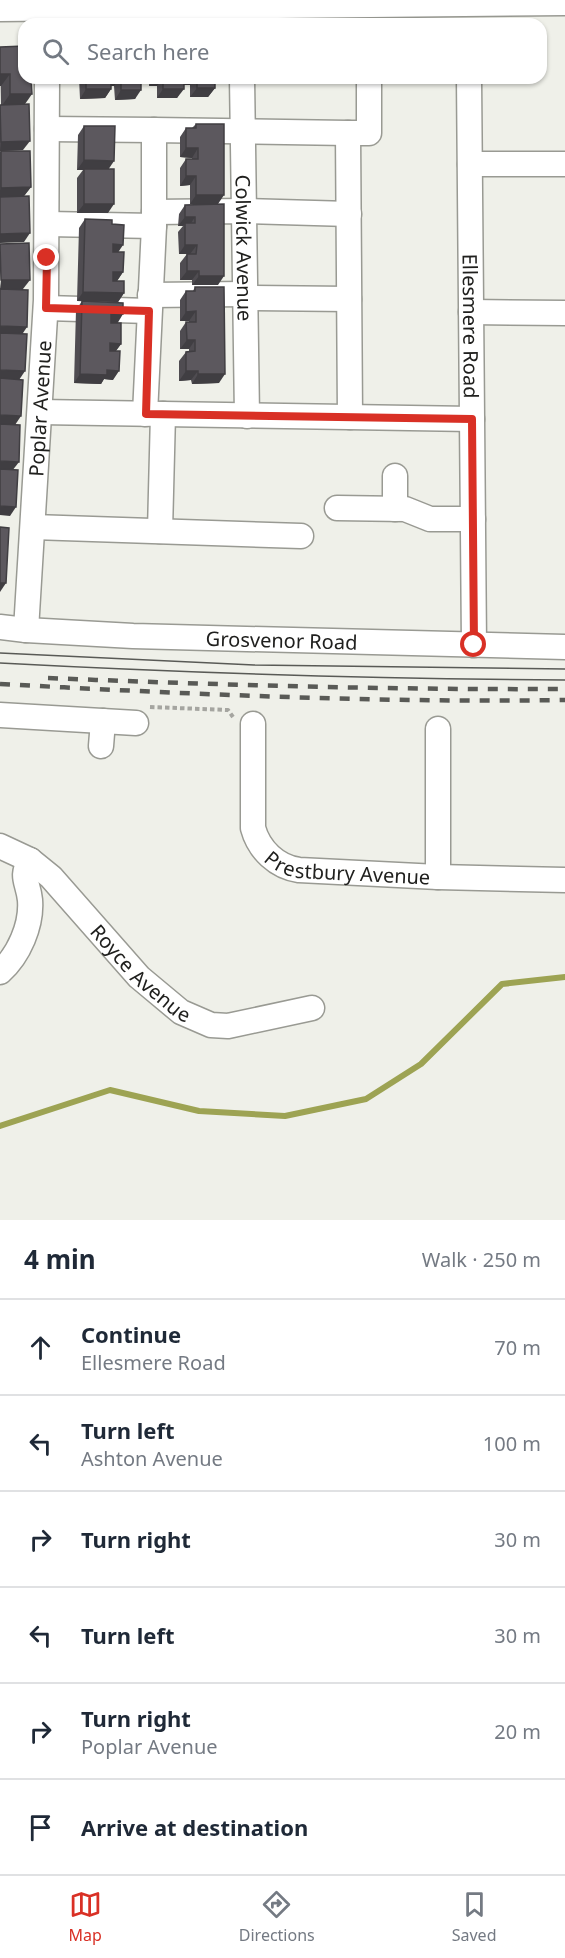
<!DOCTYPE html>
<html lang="en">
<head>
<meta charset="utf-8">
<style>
	body { margin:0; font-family:"Noto Sans",sans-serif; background:#f6f6f7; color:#1f2937 }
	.stop { position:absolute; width:18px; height:18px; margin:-14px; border:4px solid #d93025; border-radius:50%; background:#fff }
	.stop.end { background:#d93025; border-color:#fff; box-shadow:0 2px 6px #0008 }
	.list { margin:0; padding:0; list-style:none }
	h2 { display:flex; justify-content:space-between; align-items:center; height:78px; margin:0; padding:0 24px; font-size:26px }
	h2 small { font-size:20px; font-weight:400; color:#747a83 }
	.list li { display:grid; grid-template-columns:39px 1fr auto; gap:18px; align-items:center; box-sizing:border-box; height:96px; padding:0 24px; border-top:2px solid #e0e1e3 }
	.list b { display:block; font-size:22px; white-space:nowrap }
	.list p { margin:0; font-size:20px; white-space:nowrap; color:#747a83 }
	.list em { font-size:20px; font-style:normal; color:#747a83 }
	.icon { flex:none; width:33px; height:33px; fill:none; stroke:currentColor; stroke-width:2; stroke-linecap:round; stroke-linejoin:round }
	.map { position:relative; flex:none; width:565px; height:1220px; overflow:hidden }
	.search { position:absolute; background:#fff; box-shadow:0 2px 4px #0004; left:18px; right:18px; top:18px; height:66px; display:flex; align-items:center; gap:15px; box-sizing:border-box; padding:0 21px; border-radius:18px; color:#747a83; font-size:22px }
	.sheet { height:654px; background:#fff }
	nav { display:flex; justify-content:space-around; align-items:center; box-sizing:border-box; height:84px; border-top:2px solid #e0e1e3; background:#fff; font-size:16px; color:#747a83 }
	nav a { display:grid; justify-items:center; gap:3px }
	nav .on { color:#d93025 }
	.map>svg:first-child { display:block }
</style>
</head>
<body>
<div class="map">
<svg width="565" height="1220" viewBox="0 0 565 1220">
	<rect width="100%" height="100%" fill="#eff0e9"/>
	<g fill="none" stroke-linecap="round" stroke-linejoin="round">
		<path stroke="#9da353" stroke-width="6" d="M 0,1126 L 110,1090 L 199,1111 L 285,1116 L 366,1099 L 421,1064 L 502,984 L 565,977"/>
		<g stroke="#999a93" stroke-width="27">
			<g id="minor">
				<path d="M 0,9 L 565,3"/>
				<path id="s1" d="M 242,78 L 247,416"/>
				<path id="s2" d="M 469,78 L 474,645"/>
				<path d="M 47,129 L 154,130"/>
				<path d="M 470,164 L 565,164"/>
				<path d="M 154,212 L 244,211 L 349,214"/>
				<path d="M 48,224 L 154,226"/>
				<path d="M 150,295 L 245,294"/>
				<path d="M 245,298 L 349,299"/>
				<path d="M 46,308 L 149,311"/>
				<path d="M 471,312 L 565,313"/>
				<path d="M 40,412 L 472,419"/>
				<path d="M 145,414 L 154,226 L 154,130 L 348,133"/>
				<path d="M 350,417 L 348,133 L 369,133 L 369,78"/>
				<path d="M 337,508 L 405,509 L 430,519 L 473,519"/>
				<path d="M 395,509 L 395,476"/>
				<path d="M 33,527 L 301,536"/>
				<path d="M 160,531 L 163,414"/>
				<path id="s3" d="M 0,627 L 26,630 L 133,636 L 565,647"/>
				<path id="s4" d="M 26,630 L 46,300 L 47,78"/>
				<path d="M 0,715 L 136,723"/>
				<path id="s5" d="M 253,724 L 253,828 C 259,850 277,867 299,870 L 438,877 L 565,880"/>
				<path d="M 101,746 L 103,721"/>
				<path id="s6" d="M 0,846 L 30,860 L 51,877 L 139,977 L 181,1012 L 211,1025 L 228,1026 L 312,1008"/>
				<path d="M 438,877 L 438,729"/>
				<path d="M 0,972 C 19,955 32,925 30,900 C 28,881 20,878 30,860"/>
			</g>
		</g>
		<path stroke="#a5a5a0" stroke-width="4" stroke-dasharray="4.5 3" stroke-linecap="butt" d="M 150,707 L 228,710 L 233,717"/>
		<use href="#minor" stroke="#fff" stroke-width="24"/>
		<g stroke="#595a56" stroke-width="1.5">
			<path d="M 0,653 L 254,665 L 565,669"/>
			<path d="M 0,663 C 188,673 376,679 565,680"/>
		</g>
		<g stroke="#595a56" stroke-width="4.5" stroke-dasharray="10 10" stroke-linecap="butt">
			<path d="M 48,678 C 220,685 392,690 565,689"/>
			<path d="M 0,684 C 188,694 376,703 565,700"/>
		</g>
	</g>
	<g fill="#4f4c51">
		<path d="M 0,47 L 24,104 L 23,150 L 0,151 L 0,105 L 1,105 Z"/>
		<path d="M 79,78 L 145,78 L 141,84 L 135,99 L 115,100 L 114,86 L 111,86 L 111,89 L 105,98 L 80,99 Z"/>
		<path d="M 149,78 L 219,78 L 215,83 L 215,88 L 208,97 L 190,97 L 190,85 L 184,85 L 177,98 L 157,98 L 157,86 L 149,86 Z"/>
		<path d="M 196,124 L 218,204 L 218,285 L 192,285 L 192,280 L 180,280 L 180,263 L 187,254 L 190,254 L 179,254 L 178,232 L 183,226 L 178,226 L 179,214 L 185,205 L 211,204 L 190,204 L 190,185 L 180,186 L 180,168 L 186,159 L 192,159 L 192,158 L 180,157 L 180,137 L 186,128 L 192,128 Z"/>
		<path d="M 84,126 L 109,169 L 108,213 L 77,213 L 77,178 L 83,170 L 77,170 L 78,135 Z"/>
		<path d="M 1,151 L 31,187 L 24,196 L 0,197 L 0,152 Z"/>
		<path d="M 85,219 L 112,224 L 123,272 L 117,281 L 124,293 L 118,302 L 77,301 L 79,228 Z"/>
		<path d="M 195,287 L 219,383 L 192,384 L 191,380 L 179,381 L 179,361 L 186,352 L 189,351 L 189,349 L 180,349 L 180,331 L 186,322 L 189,322 L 189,321 L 180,321 L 180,300 L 186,291 L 193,291 Z"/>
		<path d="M 82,301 L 117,323 L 121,344 L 116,351 L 113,380 L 104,379 L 101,384 L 74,383 L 76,310 Z"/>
	</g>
	<g fill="#403e42">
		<path d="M 0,74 L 10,74 L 1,86 L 0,86 Z"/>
		<path d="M 110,78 L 120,78 L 114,86 L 105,86 Z"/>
		<path d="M 154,78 L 163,78 L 157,86 L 149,86 Z"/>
		<path d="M 182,78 L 195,78 L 190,85 L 178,85 Z"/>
		<path d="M 197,88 L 215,88 L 208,97 L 190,97 Z"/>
		<path d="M 86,89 L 111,89 L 105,98 L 80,99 Z"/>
		<path d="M 163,89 L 184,89 L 177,98 L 157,98 Z"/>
		<path d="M 121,90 L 141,90 L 135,99 L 115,100 Z"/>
		<path d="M 10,94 L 32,94 L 23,107 L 1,107 Z"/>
		<path d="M 30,141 L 23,150 L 0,151 L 1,142 Z"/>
		<path d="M 186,148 L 198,148 L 192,158 L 180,157 Z"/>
		<path d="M 84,160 L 114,161 L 108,170 L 77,170 Z"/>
		<path d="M 186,176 L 196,176 L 190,185 L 180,186 Z"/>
		<path d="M 31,187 L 24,196 L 0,197 L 0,190 L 1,188 Z"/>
		<path d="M 196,195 L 224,195 L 218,204 L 190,204 Z"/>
		<path d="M 84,204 L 114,204 L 108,213 L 77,213 Z"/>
		<path d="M 185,217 L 195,217 L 189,226 L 185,223 L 183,226 L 178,226 Z"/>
		<path d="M 30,233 L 24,242 L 0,243 L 0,234 Z"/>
		<path d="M 113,244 L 123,245 L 117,254 L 107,253 Z"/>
		<path d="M 185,245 L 197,245 L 190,254 L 179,254 Z"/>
		<path d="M 187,271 L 199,271 L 192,280 L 180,280 Z"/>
		<path d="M 113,272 L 123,272 L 117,281 L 107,281 Z"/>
		<path d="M 199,276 L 224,276 L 218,285 L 192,285 Z"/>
		<path d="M 1,280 L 30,280 L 23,289 L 0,289 Z"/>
		<path d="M 83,292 L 124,293 L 118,302 L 77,301 Z"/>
		<path d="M 196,311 L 189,321 L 180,321 L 186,312 Z"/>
		<path d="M 111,314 L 123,314 L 117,324 L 105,323 Z"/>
		<path d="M 0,326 L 27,327 L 21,336 L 0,335 Z"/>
		<path d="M 187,340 L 195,340 L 189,349 L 180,349 Z"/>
		<path d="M 110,343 L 121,344 L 114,353 L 103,352 Z"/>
		<path d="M 0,370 L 25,371 L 19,380 L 0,379 Z"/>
		<path d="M 107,370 L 119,371 L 113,380 L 104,379 L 101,384 L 74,383 L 80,374 Z"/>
		<path d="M 186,371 L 198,371 L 191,380 L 179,381 Z"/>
		<path d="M 198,374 L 225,374 L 219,383 L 192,384 Z"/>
		<path d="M 0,415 L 21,416 L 15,425 L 0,425 Z"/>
		<path d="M 0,461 L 19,462 L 12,471 L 0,470 Z"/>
		<path d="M 0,506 L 16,507 L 10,516 L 0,515 Z"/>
		<path d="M 0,583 L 6,583 L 0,592 Z"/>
	</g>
	<g fill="#5c585e" stroke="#403e42" stroke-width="1.5">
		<path d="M 24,46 L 24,78 L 31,78 L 32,94 L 10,94 L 10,74 L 0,74 L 0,47 Z"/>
		<rect x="86" y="78" width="25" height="11"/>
		<rect x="121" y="78" width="20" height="12"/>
		<rect x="163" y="78" width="21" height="11"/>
		<rect x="197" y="78" width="18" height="10"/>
		<path d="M 29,104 L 30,141 L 1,142 L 0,105 Z"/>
		<path d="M 196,124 L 224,124 L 224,195 L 196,195 L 196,176 L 186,176 L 186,159 L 198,159 L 198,148 L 186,148 L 186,128 L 196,128 Z"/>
		<path d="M 84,126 L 115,126 L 114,161 L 84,160 Z"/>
		<path d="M 1,151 L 30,151 L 31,187 L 1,188 Z"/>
		<rect x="84" y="169" width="30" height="35"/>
		<path d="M 29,196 L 30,233 L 0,234 L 0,197 Z"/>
		<path d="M 224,204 L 224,276 L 199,276 L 199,271 L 187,271 L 187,254 L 196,254 L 197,245 L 185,245 L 185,223 L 195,223 L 195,217 L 185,217 L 185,205 Z"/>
		<path d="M 85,219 L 112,220 L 112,224 L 124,225 L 123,245 L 113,244 L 113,252 L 124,252 L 123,272 L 113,272 L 113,281 L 124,281 L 124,293 L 83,292 Z"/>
		<path d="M 29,243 L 30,280 L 1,280 L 0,244 Z"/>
		<path d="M 195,287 L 224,287 L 225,374 L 198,374 L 198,371 L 186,371 L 186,352 L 195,351 L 195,340 L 187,340 L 186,322 L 196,322 L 196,311 L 186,312 L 186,291 L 195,291 Z"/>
		<path d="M 0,289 L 28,290 L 27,327 L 0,326 Z"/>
		<path d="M 82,301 L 123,303 L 123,314 L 111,314 L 111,323 L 121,323 L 121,344 L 110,343 L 110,351 L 120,351 L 119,371 L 107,370 L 107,375 L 80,374 Z"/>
		<path d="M 0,333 L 27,334 L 25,371 L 0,370 Z"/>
		<path d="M 0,378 L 23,380 L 21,416 L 0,415 Z"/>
		<path d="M 0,424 L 20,425 L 19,462 L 0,461 Z"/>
		<path d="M 0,469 L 18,470 L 16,507 L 0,506 Z"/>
		<path d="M 0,527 L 9,528 L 6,583 L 0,583 Z"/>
	</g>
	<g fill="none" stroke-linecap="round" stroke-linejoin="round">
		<path stroke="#d93025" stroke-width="8" d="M 47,258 L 46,308 L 149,311 L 146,414 L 472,419 L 474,645"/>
	</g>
	<g text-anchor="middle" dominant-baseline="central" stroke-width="6" stroke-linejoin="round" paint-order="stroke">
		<g font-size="20" fill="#20201e" stroke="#fffffe">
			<text stroke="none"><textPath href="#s1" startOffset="170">Colwick Avenue</textPath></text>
			<text stroke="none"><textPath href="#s2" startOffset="248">Ellesmere Road</textPath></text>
			<text stroke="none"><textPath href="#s4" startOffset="222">Poplar Avenue</textPath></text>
			<text stroke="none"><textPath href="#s3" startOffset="282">Grosvenor Road</textPath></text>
			<text stroke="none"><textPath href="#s5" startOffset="218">Prestbury Avenue</textPath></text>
			<text stroke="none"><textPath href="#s6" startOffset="192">Royce Avenue</textPath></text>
		</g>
	</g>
</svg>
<div class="stop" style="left:474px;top:645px"></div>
<div class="stop end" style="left:47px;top:258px"></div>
<div class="search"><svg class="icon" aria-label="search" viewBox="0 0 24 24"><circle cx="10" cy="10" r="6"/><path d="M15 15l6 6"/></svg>Search here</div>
</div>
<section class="sheet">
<h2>4 min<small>Walk · 250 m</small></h2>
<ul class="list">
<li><svg class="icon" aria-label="ahead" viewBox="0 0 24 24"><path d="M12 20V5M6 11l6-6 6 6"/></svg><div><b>Continue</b><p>Ellesmere Road</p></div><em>70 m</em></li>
<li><svg class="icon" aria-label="left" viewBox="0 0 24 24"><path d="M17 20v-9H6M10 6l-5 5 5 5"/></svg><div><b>Turn left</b><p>Ashton Avenue</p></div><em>100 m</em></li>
<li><svg class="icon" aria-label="right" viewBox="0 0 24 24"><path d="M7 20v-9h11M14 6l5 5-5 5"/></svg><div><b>Turn right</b></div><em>30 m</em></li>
<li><svg class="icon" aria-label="left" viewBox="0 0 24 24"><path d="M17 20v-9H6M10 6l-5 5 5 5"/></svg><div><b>Turn left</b></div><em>30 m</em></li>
<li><svg class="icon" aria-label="right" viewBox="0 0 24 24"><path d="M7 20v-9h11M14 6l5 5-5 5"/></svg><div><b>Turn right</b><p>Poplar Avenue</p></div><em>20 m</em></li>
<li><svg class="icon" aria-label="arrive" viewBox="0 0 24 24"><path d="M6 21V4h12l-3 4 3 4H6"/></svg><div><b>Arrive at destination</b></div></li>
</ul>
</section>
<nav>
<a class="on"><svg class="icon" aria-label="map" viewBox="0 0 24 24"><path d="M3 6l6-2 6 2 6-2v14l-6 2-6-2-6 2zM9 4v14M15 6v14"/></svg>Map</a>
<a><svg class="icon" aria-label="directions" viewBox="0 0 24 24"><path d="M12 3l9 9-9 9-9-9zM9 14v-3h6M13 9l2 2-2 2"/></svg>Directions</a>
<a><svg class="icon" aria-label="saved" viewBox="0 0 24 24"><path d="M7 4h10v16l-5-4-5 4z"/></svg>Saved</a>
</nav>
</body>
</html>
